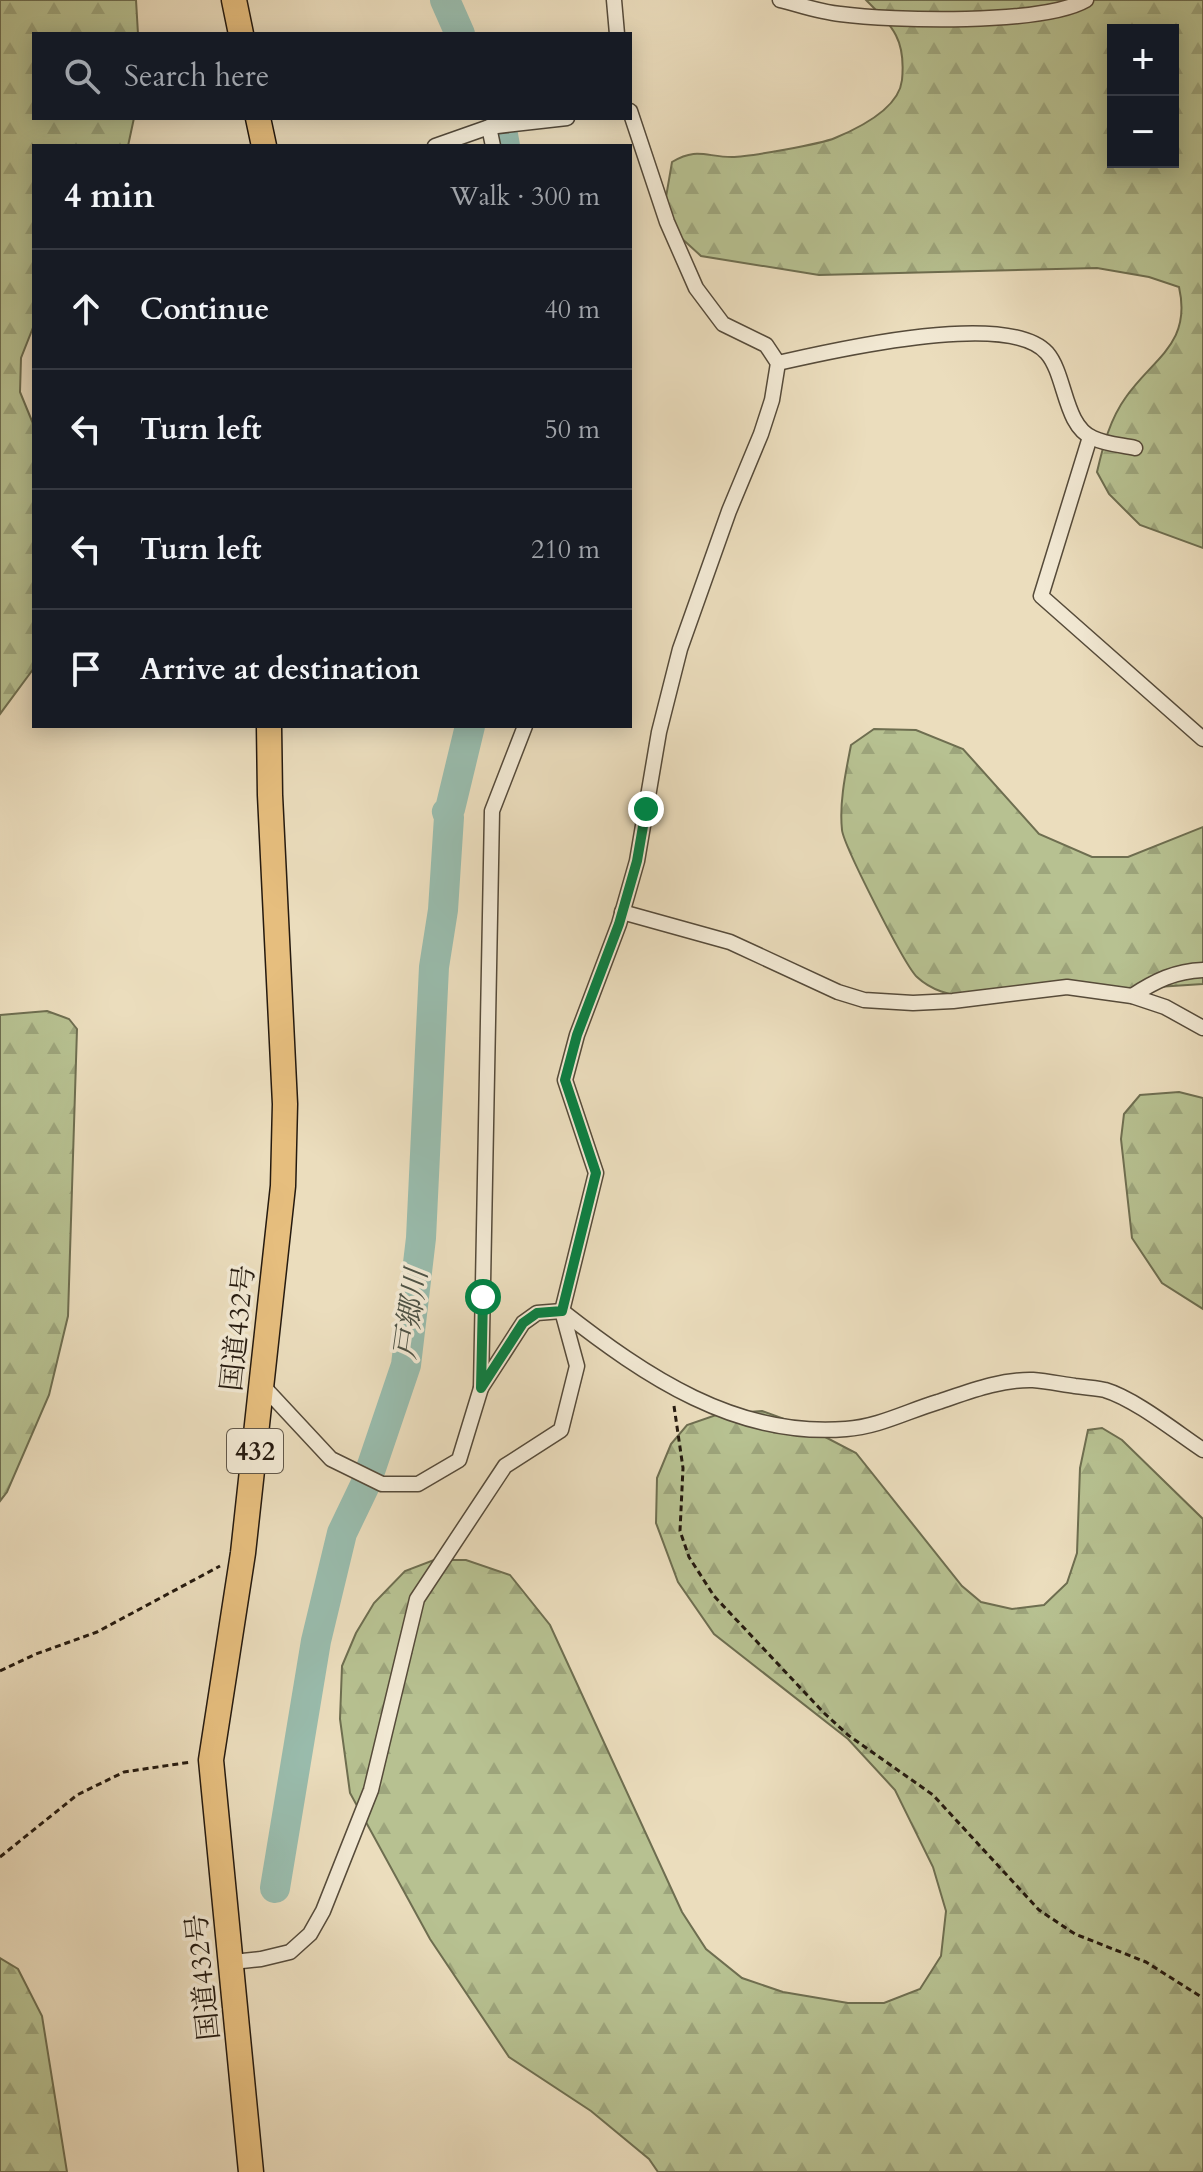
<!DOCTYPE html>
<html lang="en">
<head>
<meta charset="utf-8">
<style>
	body { margin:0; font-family:Cardo,"Noto Serif JP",serif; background:#20242c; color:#f1f3f6 }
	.controls { position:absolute; right:24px; top:24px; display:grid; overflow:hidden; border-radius:0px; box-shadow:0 4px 20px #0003 }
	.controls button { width:72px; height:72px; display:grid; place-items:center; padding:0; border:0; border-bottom:2px solid #363941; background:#171b24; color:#f1f3f6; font:40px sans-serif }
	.stop { position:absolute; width:24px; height:24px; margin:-18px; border:6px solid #0b8043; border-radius:50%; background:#fff }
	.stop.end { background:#0b8043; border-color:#fff; box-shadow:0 2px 8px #0008 }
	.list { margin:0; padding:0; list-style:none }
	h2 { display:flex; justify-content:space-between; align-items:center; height:104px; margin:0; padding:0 32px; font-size:34px }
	h2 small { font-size:26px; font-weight:400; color:#9ea1a6 }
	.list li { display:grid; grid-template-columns:52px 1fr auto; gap:24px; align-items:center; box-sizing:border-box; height:120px; padding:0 32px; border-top:2px solid #363941 }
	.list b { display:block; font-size:30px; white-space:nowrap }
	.list em { font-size:26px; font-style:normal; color:#9ea1a6 }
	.icon { flex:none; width:44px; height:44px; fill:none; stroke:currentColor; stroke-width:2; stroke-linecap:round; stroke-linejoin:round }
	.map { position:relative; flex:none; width:1203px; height:2172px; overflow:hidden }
	.search { position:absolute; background:#171b24; box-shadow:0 4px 20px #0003; left:32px; top:32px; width:600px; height:88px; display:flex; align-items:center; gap:20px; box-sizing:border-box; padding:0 28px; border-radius:0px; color:#9ea1a6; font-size:30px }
	.panel { position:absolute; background:#171b24; box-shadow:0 4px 20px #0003; left:32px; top:144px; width:600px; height:584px; border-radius:0px }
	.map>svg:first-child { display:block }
</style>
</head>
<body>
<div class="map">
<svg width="1203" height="2172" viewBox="0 0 1203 2172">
	<defs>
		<pattern id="forest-firs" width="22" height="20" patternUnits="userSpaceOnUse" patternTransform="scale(2)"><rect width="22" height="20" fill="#b7c191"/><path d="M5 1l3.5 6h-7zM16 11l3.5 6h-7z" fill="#9da57c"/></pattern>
	</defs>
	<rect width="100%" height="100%" fill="#ebddbd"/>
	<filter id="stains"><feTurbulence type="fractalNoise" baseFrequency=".0025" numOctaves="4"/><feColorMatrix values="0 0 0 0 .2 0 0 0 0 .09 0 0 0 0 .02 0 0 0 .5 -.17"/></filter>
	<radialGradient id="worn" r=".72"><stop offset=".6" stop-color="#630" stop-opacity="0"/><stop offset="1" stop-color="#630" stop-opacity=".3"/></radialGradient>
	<g fill="url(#forest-firs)" stroke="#6e6e50" stroke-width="2" fill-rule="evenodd">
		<path d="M 0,0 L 136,0 L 138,34 L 34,34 L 34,118 L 134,118 L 128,146 L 34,146 L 34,325 L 21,358 L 20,392 L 34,426 L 34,668 L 0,714 Z"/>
		<path d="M 866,0 L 1203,0 L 1203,548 L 1140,525 L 1109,494 L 1097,472 C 1103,446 1110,419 1126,397 C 1153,358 1192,344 1179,287 L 1149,277 L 1097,268 L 819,275 L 701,256 L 679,236 L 665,203 L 672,162 C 697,147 706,157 732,157 C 748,157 821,144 835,138 C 859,128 899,108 902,80 C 906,39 893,27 866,0 ZM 1113,30 L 1173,30 L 1173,162 L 1113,162 Z"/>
		<path d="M 874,729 L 916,730 L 963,749 L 1039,834 L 1092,857 L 1128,857 L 1203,827 L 1203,984 L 972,999 C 952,995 933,992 917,977 C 905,966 844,846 842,830 C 839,802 846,771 851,745 Z"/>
		<path d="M 47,1011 L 69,1019 L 77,1029 L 68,1316 L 49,1395 L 7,1492 L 0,1501 L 0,1015 Z"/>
		<path d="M 1179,1092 L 1203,1098 L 1203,1309 L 1162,1283 L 1132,1238 L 1121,1139 L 1124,1114 L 1140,1095 Z"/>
		<path d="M 762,1411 L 806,1427 L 856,1453 L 962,1586 L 981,1602 L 1012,1609 L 1044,1605 L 1067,1583 L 1077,1553 L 1080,1468 L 1088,1430 L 1102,1428 L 1122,1440 L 1203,1519 L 1203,2172 L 658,2172 L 649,2159 L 591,2111 L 509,2057 L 430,1939 L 350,1793 L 340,1719 L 342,1666 L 356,1633 L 374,1603 L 405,1571 L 434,1560 L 466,1560 L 510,1575 L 550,1625 L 682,1912 L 706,1949 L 742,1978 L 783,1992 L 848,2003 L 884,2003 L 920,1989 L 941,1956 L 946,1911 L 933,1867 L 895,1790 L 848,1739 L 714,1634 L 678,1582 L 656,1523 L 657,1478 L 671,1444 L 687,1425 L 719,1414 Z"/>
		<path d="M 0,1958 L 18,1969 L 42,2016 L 67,2172 L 0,2172 Z"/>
	</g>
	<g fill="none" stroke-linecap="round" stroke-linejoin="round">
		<g stroke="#99bcad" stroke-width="30">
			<path d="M 445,0 L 460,34"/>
			<path d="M 500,118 L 505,146"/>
			<path d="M 275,1888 L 316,1641 L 342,1533 L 366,1483 L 406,1365 L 421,1238 L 434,967 L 443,910 L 449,817 L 447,812 L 450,809 L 470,726"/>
		</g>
		<g stroke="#564b3a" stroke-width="17">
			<g id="minor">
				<path d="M 614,0 L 617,34"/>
				<path d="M 780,0 C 800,5 820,12 840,14 C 892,21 1043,25 1086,0"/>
				<path d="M 489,127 L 493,146"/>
				<path d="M 435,146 L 489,127 L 567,118"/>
				<path d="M 778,363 C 831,351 1008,309 1047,353 C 1066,375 1064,426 1093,438 C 1105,444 1121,445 1135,448"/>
				<path d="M 1090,437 L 1041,596 L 1203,739"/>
				<path d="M 622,912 L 730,942 L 838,992 L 864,1000 L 913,1003 L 953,1001 L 1067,987 L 1132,996 L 1165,1007 L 1203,1028"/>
				<path d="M 1132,996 C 1155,981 1175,971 1203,970"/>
				<path d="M 263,1386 L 331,1459 L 382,1484 L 418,1484 L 459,1460 L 481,1388 L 492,811 L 525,726"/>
				<path d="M 481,1388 L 523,1323 L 537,1313 L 562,1311 C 645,1376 736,1438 846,1429 C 878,1427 908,1411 938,1402 C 968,1392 1001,1379 1033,1380 C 1046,1381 1061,1384 1075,1386 C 1084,1387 1095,1388 1105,1390 C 1135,1399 1176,1432 1203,1450"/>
				<path d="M 233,1962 L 261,1959 L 290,1952 L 310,1934 L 323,1911 L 371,1790 L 417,1599 L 505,1466 L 561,1430 L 577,1366 L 562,1311 L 596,1173 L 565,1080 L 577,1035 L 619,924 L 637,861 L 659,732 L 680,649 L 729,511 L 761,434 L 772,400 L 778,363 L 766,345 L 723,324 L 696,288 L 667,222 L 630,111"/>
			</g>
		</g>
		<g stroke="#251a0f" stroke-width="27">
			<g id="trunk">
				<path d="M 234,0 L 241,34"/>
				<path d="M 258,118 L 264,146"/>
				<path d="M 251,2172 L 211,1760 L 243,1553 L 283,1186 L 285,1104 L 270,795 L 269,726"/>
			</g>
		</g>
		<g stroke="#251a0f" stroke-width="3" stroke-dasharray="6 4" stroke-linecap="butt">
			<path d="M 674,1406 L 683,1468 L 680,1531 L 689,1557 L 714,1596 L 824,1713 L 848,1735 L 933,1795 L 1039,1910 L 1075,1934 L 1146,1962 L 1203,1998"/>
			<path d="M 0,1671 L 36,1654 L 97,1632 L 220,1566"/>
			<path d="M 0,1857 L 77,1795 L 124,1772 L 191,1762"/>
		</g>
		<use href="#minor" stroke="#f2e9d4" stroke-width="14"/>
		<use href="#trunk" stroke="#e6be7e" stroke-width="24"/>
	</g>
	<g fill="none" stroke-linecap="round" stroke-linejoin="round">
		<path stroke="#0b8043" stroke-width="10" d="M 483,1297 L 481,1388 L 523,1323 L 537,1313 L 562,1311 L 596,1173 L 565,1080 L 577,1035 L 619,924 L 637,861 L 646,809"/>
	</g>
	<g text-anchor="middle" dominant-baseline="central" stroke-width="7" stroke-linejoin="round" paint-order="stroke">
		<rect fill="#f2e9d4" stroke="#62584a" stroke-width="2" x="227" y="1429" width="56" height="44" rx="6"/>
		<g font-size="26" font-weight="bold" fill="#251a0f">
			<text x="255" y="1451">432</text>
		</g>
		<g font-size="28" fill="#251a0f" stroke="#f2e9d4">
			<text transform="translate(238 1328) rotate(-84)">国道432号</text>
			<text transform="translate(203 1977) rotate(-96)">国道432号</text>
		</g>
		<g font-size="30" font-style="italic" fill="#4e5346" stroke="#f2e9d4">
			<text transform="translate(411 1314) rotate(-82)">戸郷川</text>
		</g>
	</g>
	<rect width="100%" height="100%" filter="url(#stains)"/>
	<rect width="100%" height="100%" fill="url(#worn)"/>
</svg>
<div class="controls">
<button>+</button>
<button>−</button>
</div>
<div class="stop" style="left:483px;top:1297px"></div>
<div class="stop end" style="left:646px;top:809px"></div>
<div class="search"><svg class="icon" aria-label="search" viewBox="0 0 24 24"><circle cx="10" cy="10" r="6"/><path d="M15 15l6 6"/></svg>Search here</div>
<section class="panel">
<h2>4 min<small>Walk · 300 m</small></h2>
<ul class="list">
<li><svg class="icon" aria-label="ahead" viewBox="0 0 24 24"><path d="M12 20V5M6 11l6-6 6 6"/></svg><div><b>Continue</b></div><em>40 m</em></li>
<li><svg class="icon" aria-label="left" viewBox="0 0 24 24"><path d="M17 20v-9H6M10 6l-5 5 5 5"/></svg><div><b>Turn left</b></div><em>50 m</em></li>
<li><svg class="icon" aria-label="left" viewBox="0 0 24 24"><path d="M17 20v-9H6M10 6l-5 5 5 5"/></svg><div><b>Turn left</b></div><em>210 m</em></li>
<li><svg class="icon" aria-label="arrive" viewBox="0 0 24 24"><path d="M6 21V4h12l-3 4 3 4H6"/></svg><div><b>Arrive at destination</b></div></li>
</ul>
</section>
</div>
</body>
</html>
